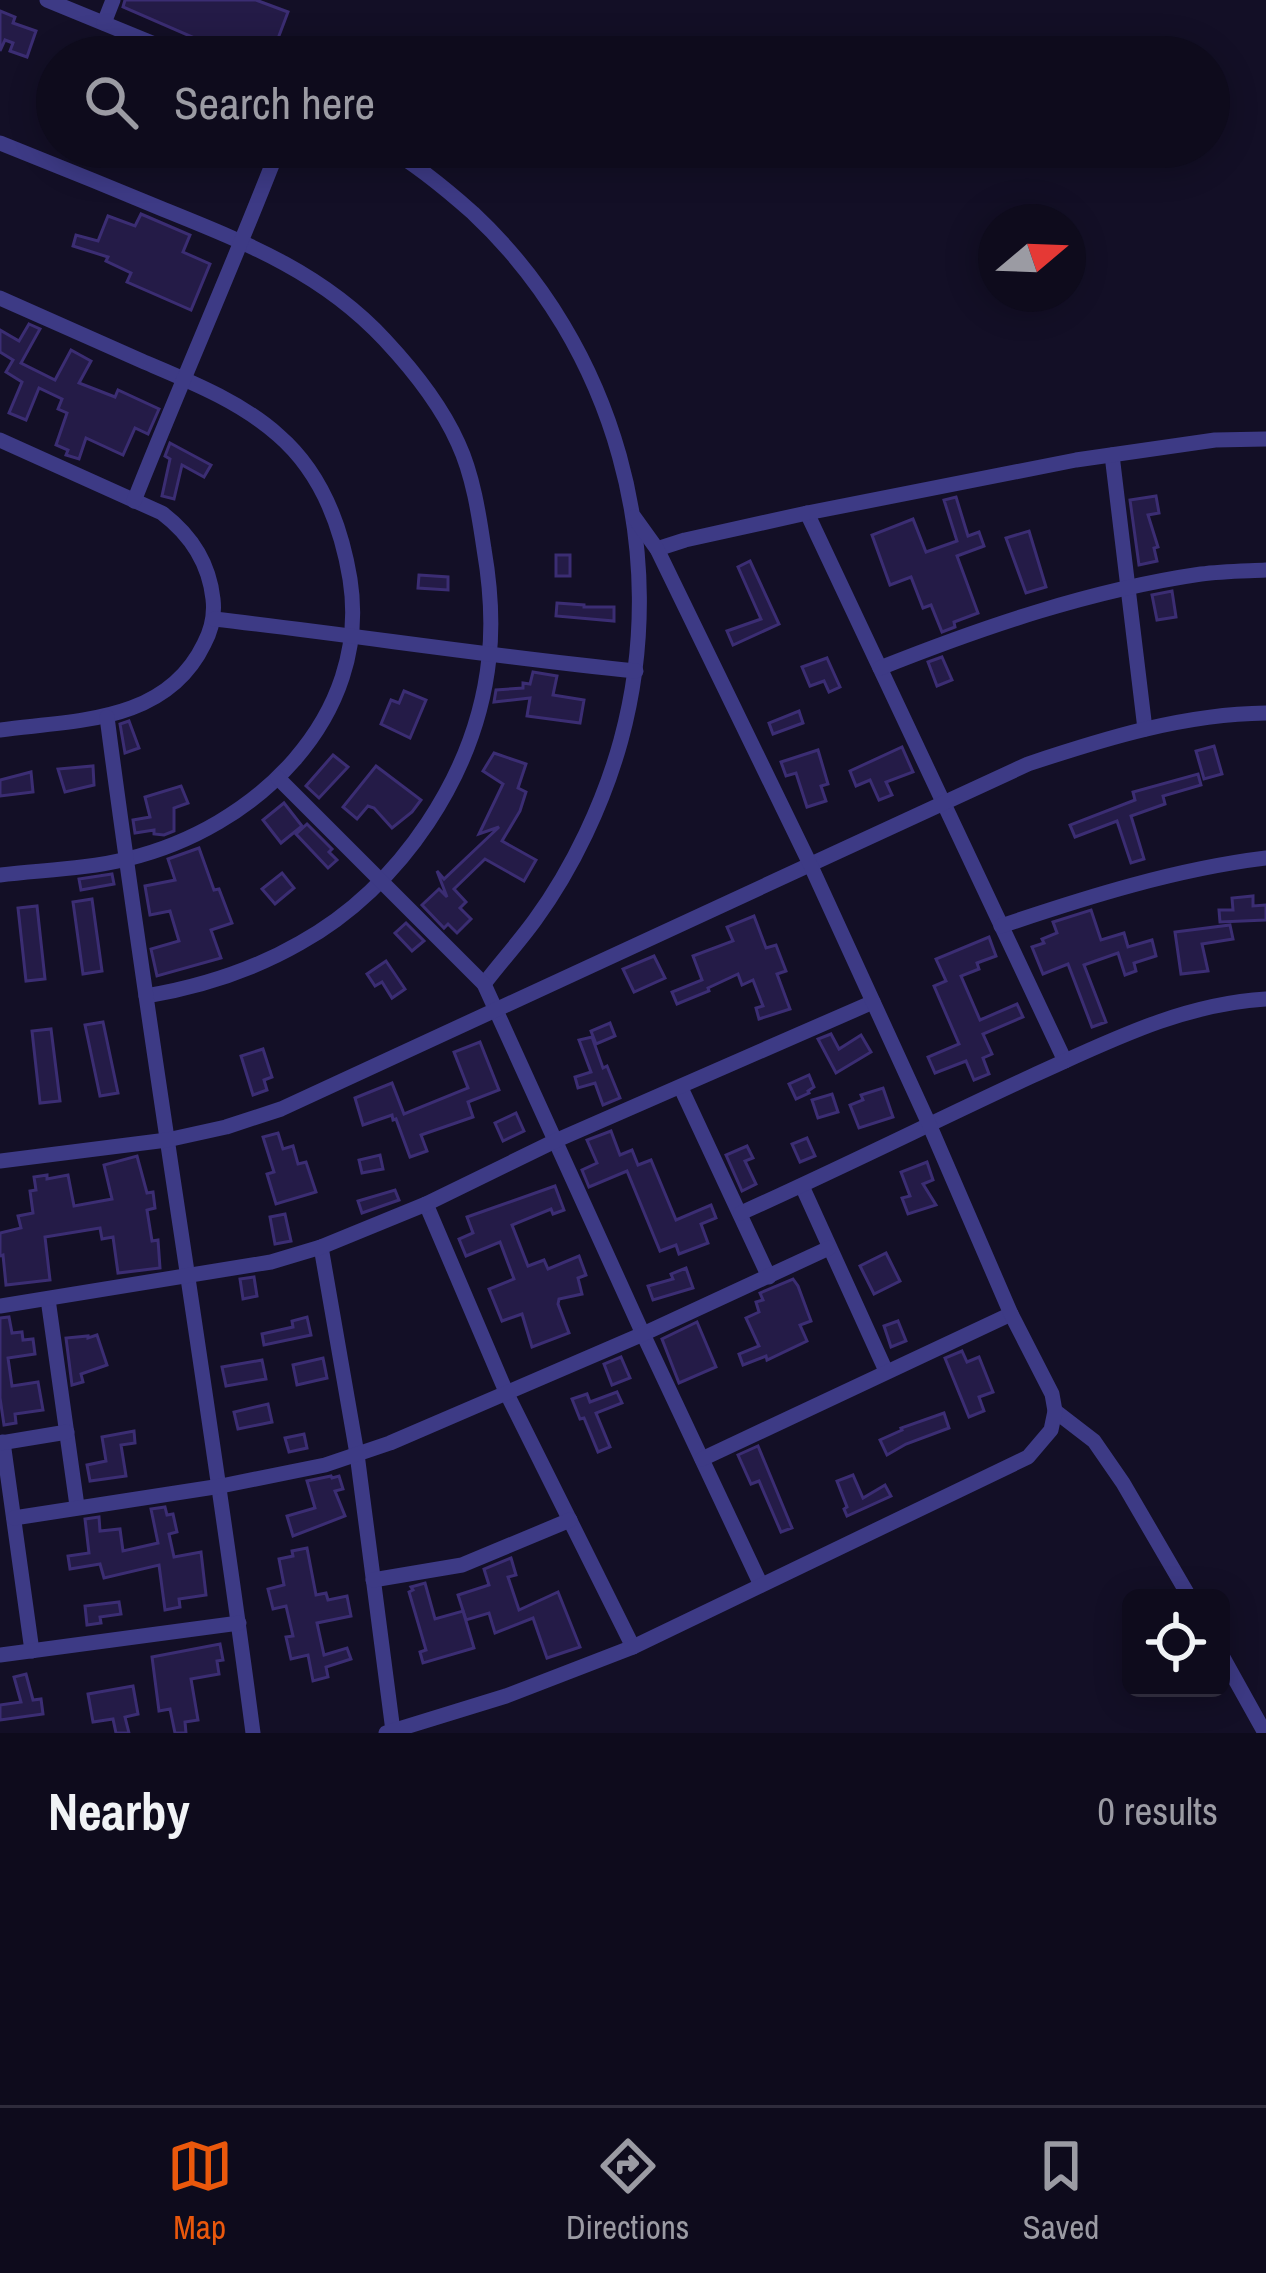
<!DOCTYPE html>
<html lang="en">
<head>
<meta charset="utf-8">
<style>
	body { margin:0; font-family:"Archivo Narrow",sans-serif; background:#171425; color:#f1f3f6 }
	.controls { position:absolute; right:36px; bottom:36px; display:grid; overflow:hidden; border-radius:18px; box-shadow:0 6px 30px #0003 }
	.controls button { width:108px; height:108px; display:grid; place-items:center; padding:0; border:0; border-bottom:3px solid #2e2b3b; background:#0e0b1c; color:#f1f3f6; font:60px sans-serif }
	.compass { position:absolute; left:978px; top:204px; width:108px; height:108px; border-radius:50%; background:#0e0b1c; box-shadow:0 6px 30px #0003; rotate:71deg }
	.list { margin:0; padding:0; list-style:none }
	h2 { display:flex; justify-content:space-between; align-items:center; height:156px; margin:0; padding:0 48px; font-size:51px }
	h2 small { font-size:39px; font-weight:400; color:#9b9ba3 }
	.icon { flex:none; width:66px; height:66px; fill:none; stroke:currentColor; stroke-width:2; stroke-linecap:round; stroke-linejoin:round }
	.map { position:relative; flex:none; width:1266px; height:1733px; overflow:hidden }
	.search { position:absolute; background:#0e0b1c; box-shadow:0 6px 30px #0003; left:36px; right:36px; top:36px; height:132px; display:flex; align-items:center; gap:30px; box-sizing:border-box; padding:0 42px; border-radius:66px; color:#9b9ba3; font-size:45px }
	.sheet { height:372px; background:#0e0b1c }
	nav { display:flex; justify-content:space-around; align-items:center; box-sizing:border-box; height:168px; border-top:3px solid #2e2b3b; background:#0e0b1c; font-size:33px; color:#9b9ba3 }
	nav a { display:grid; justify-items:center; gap:6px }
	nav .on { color:#ea580c }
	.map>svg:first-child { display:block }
</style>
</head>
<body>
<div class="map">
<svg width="1266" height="1733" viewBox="0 0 1266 1733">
	<rect width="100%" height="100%" fill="#130f26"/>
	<g fill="#241b47" stroke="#3b2d73" stroke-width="3">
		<path d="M 125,0 L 256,0 L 288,12 L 271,57 L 238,57 L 123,7 Z"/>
		<path d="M 0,11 L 15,17 L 13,23 L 36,31 L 27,57 L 10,51 L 13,43 L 5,40 L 0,51 Z"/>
		<path d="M 141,214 L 190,235 L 183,252 L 210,264 L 191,310 L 127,282 L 131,273 L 106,261 L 108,257 L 73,246 L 76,235 L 98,241 L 108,216 L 135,226 Z"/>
		<path d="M 29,324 L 40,329 L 21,363 L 55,380 L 71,350 L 91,361 L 79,383 L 115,397 L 118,390 L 159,409 L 148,434 L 135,428 L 123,455 L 86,438 L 79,459 L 66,455 L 68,450 L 56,445 L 67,413 L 58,409 L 62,399 L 39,388 L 26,420 L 9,413 L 22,382 L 6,372 L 13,360 L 0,352 L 0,330 L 19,341 Z"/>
		<path d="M 170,443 L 211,465 L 204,477 L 182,465 L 174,499 L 162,496 L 170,459 L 165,456 Z"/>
		<path d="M 1156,496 L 1159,513 L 1148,515 L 1158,547 L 1154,548 L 1157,561 L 1139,565 L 1130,500 Z"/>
		<path d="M 956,497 L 968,536 L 979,532 L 984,546 L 957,556 L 978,613 L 954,622 L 955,627 L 942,632 L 931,605 L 923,608 L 911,577 L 890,585 L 872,535 L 913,519 L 926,552 L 957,541 L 944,500 Z"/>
		<path d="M 1029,531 L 1046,587 L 1026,593 L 1006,538 Z"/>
		<rect x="556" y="555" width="14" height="21"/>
		<path d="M 750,561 L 779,624 L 733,645 L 727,631 L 761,619 L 738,567 Z"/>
		<path d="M 419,575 L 448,577 L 448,590 L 418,588 Z"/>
		<path d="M 1172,591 L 1176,617 L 1157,620 L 1152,595 Z"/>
		<path d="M 557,603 L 584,605 L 584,607 L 614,607 L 614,621 L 556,616 Z"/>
		<path d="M 942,657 L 952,680 L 937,686 L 928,662 Z"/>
		<path d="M 827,658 L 840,687 L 829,692 L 824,681 L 810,686 L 802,667 Z"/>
		<path d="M 533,672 L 557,676 L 553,695 L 584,700 L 580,723 L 527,716 L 530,698 L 494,702 L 496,690 L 523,688 L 523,683 L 530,684 Z"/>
		<path d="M 404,691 L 426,700 L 410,738 L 381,724 L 391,700 L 399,703 Z"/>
		<path d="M 799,711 L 803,723 L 773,734 L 769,723 Z"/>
		<path d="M 129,721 L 139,748 L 125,753 L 120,724 Z"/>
		<path d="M 1214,746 L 1222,774 L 1204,779 L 1196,751 Z"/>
		<path d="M 902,747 L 913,772 L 886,782 L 892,795 L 879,800 L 870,780 L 856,786 L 850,771 Z"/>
		<path d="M 818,750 L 828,784 L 821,786 L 826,801 L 807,807 L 796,773 L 786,776 L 781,762 Z"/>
		<path d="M 494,753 L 526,764 L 518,788 L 526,792 L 520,811 L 502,841 L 536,860 L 524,881 L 485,859 L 454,889 L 466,902 L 460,908 L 471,919 L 457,933 L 448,924 L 444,928 L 422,905 L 439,889 L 447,897 L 437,871 L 444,879 L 499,827 L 479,834 L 503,784 L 483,771 Z"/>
		<path d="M 333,755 L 348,767 L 319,798 L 306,786 Z"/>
		<path d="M 93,766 L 94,785 L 65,792 L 58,769 Z"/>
		<path d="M 376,766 L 421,800 L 412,812 L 392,828 L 374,808 L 368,806 L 357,819 L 343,807 Z"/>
		<path d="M 31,772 L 33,792 L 0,796 L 0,780 Z"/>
		<path d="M 1198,774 L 1201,785 L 1163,796 L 1165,804 L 1131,816 L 1144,859 L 1131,863 L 1117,821 L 1075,837 L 1070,825 L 1135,800 L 1133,792 Z"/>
		<path d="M 181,786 L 188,803 L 174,808 L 174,831 L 164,835 L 154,834 L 154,830 L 135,833 L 133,820 L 150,817 L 145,797 Z"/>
		<path d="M 284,803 L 302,826 L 281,843 L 263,820 Z"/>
		<path d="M 307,824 L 332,849 L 329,852 L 337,860 L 328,868 L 296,834 Z"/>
		<path d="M 199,848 L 214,890 L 219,889 L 232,923 L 211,930 L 221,958 L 157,976 L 151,949 L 179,941 L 170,911 L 150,915 L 145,886 L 175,880 L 168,859 Z"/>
		<path d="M 282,873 L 294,888 L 275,904 L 262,889 Z"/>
		<path d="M 112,874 L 114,884 L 81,890 L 79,879 Z"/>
		<path d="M 1253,896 L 1253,906 L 1266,905 L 1266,920 L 1220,922 L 1219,910 L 1233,910 L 1232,898 Z"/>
		<path d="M 92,899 L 102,971 L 83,974 L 73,902 Z"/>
		<path d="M 37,906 L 45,979 L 26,981 L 18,908 Z"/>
		<path d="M 1091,910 L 1101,940 L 1124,933 L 1128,947 L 1152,940 L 1156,956 L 1134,963 L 1136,971 L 1125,975 L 1118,953 L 1084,965 L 1106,1022 L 1092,1027 L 1068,964 L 1043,974 L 1032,947 L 1044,943 L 1042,939 L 1057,933 L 1053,922 Z"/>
		<path d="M 754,916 L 766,948 L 776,945 L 786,971 L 777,974 L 790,1009 L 759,1019 L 756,1008 L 763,1006 L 753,980 L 742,985 L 738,974 L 708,988 L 709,991 L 677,1004 L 672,992 L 702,980 L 693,956 L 733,941 L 727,927 Z"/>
		<path d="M 406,923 L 424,941 L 412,951 L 395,933 Z"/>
		<path d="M 1230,925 L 1233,939 L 1202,944 L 1208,971 L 1181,974 L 1175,932 Z"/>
		<path d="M 989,937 L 996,956 L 977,963 L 979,969 L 961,976 L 980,1020 L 1017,1004 L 1023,1017 L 983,1034 L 992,1054 L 983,1058 L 989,1074 L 974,1080 L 966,1061 L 935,1073 L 928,1057 L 959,1044 L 934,986 L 946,981 L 936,959 Z"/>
		<path d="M 654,956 L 665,978 L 634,992 L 623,969 Z"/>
		<path d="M 386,961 L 405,989 L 392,998 L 382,982 L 375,986 L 367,974 Z"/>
		<path d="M 103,1022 L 118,1093 L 100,1096 L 85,1025 Z"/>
		<path d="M 610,1023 L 615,1036 L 596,1044 L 591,1031 Z"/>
		<path d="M 51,1029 L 60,1101 L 40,1103 L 32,1031 Z"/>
		<path d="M 831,1034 L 839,1049 L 861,1035 L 871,1052 L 836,1073 L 818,1039 Z"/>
		<path d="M 592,1037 L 603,1068 L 607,1066 L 620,1098 L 603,1105 L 595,1083 L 578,1088 L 575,1077 L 591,1072 L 579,1040 Z"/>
		<path d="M 480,1042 L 499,1090 L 468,1102 L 473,1117 L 421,1135 L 427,1151 L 410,1157 L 396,1119 L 393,1120 L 392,1115 L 363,1125 L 355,1098 L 392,1083 L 404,1114 L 468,1088 L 454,1052 Z"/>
		<path d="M 263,1049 L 272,1077 L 264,1080 L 267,1090 L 253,1095 L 241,1056 Z"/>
		<path d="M 809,1075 L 814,1087 L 808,1091 L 809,1093 L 796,1099 L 789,1084 Z"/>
		<path d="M 883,1088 L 893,1117 L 859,1128 L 850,1105 L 863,1100 L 861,1095 Z"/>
		<path d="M 832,1094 L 838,1112 L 818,1118 L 812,1100 Z"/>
		<path d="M 516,1113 L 524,1131 L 503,1141 L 495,1123 Z"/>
		<path d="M 611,1131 L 620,1155 L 632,1150 L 638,1165 L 651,1160 L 676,1220 L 711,1205 L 716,1218 L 701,1224 L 708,1243 L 679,1254 L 676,1245 L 660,1251 L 627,1171 L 589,1187 L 582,1170 L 597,1163 L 587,1140 Z"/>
		<path d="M 278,1133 L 283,1149 L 293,1146 L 298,1164 L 306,1162 L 316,1192 L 276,1204 L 267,1174 L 274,1172 L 263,1137 Z"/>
		<path d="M 807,1138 L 815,1156 L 800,1162 L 792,1144 Z"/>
		<path d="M 747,1146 L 753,1158 L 745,1161 L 756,1184 L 742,1191 L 726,1155 Z"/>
		<path d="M 380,1155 L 383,1169 L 362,1173 L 359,1160 Z"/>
		<path d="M 137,1156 L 147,1193 L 153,1192 L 155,1208 L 147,1210 L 152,1241 L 158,1240 L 160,1268 L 118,1273 L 113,1237 L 102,1239 L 100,1228 L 45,1237 L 50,1280 L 6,1285 L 3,1255 L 0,1256 L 0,1233 L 21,1228 L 18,1216 L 33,1213 L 30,1191 L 36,1190 L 34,1177 L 47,1175 L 47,1179 L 68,1175 L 74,1206 L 112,1199 L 104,1165 Z"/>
		<path d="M 927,1162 L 933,1180 L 923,1184 L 936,1205 L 908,1214 L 902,1198 L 910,1196 L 901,1172 Z"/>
		<path d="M 555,1186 L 564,1210 L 553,1214 L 551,1209 L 512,1225 L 528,1266 L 544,1260 L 548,1269 L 579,1256 L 586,1275 L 578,1278 L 582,1294 L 559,1299 L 558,1304 L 569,1333 L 532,1347 L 522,1314 L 502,1321 L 489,1289 L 514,1279 L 500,1242 L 466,1256 L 459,1239 L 473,1233 L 467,1217 Z"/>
		<path d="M 395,1190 L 399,1200 L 362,1213 L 358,1201 Z"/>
		<path d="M 285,1214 L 291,1241 L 275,1244 L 270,1217 Z"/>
		<path d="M 886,1253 L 900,1281 L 874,1294 L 860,1266 Z"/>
		<path d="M 686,1268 L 693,1288 L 653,1300 L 648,1286 L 673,1279 L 671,1274 Z"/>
		<path d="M 254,1277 L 257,1296 L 243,1299 L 240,1279 Z"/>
		<path d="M 793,1279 L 798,1286 L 811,1321 L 800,1325 L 807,1341 L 767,1360 L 766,1356 L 743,1365 L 739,1354 L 759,1346 L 746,1318 L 759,1312 L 756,1302 L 763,1300 L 760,1293 Z"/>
		<path d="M 9,1317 L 12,1333 L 22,1332 L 23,1340 L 33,1339 L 35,1354 L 8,1358 L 12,1386 L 38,1382 L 43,1410 L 15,1414 L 16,1423 L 4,1425 L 0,1398 L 0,1318 Z"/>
		<path d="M 307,1317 L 311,1335 L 264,1345 L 262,1334 L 293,1327 L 292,1321 Z"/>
		<path d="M 898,1321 L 906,1341 L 891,1347 L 884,1326 Z"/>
		<path d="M 697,1322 L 716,1367 L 679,1383 L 662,1339 Z"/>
		<path d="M 97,1335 L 107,1365 L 81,1374 L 83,1382 L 72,1385 L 66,1338 L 88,1336 L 88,1338 Z"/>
		<path d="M 962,1351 L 967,1362 L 979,1357 L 993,1392 L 979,1397 L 984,1411 L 969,1417 L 945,1358 Z"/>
		<path d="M 621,1357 L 630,1378 L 612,1385 L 604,1364 Z"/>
		<path d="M 323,1358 L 327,1378 L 297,1385 L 293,1365 Z"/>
		<path d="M 262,1360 L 266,1379 L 226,1386 L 222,1367 Z"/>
		<path d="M 617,1392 L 622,1403 L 596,1413 L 610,1447 L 598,1452 L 584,1418 L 580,1419 L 572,1399 L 587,1394 L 590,1402 Z"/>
		<path d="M 268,1404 L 272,1422 L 238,1429 L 234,1412 Z"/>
		<path d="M 944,1413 L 949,1428 L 906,1444 L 887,1455 L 880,1440 L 902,1430 L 901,1428 Z"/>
		<path d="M 134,1431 L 135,1443 L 121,1445 L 126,1476 L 90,1481 L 87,1465 L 106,1461 L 102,1437 Z"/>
		<path d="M 304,1434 L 307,1448 L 289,1452 L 285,1438 Z"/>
		<path d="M 758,1446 L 792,1528 L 781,1532 L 759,1481 L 751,1484 L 738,1455 Z"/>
		<path d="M 853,1475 L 863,1498 L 885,1485 L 891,1496 L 847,1516 L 844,1509 L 847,1507 L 837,1481 Z"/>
		<path d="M 331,1476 L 332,1478 L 339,1476 L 343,1489 L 335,1491 L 345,1516 L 293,1536 L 287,1516 L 315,1508 L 307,1481 Z"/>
		<path d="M 165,1507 L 167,1515 L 173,1514 L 177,1532 L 169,1534 L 174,1557 L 201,1552 L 206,1595 L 179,1599 L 180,1607 L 165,1610 L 159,1565 L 104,1578 L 100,1564 L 70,1569 L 68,1556 L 89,1553 L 85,1519 L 99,1517 L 100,1531 L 120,1529 L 123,1551 L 158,1543 L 151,1509 Z"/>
		<path d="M 307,1548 L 316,1595 L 326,1593 L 328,1600 L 347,1596 L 351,1616 L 317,1623 L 324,1655 L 347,1648 L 351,1659 L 326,1667 L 328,1677 L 313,1681 L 308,1655 L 291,1659 L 286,1637 L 293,1636 L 286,1606 L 273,1609 L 268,1589 L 284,1585 L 279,1559 L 293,1556 L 292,1551 Z"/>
		<path d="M 511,1558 L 516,1575 L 508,1577 L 519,1610 L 558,1592 L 580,1647 L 547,1658 L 533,1618 L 495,1633 L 489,1613 L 466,1620 L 458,1595 L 489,1585 L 484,1569 Z"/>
		<path d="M 425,1583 L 435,1619 L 463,1611 L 474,1648 L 423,1663 L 420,1652 L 426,1650 L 409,1592 L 413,1590 L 411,1587 Z"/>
		<path d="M 119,1602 L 121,1614 L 100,1617 L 101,1623 L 87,1625 L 85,1606 Z"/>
		<path d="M 220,1644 L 223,1660 L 217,1661 L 219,1674 L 191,1679 L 198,1720 L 185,1722 L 186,1733 L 175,1733 L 170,1709 L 159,1711 L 152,1657 Z"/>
		<path d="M 26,1674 L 33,1700 L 41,1699 L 43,1714 L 0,1720 L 0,1705 L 21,1702 L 14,1677 Z"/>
		<path d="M 133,1686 L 138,1714 L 125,1717 L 129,1733 L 116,1733 L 113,1719 L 93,1722 L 88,1694 Z"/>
	</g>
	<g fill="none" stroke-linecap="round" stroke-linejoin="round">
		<g stroke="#3d3a85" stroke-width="15">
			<path d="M 47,0 L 186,57"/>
			<path d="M 104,23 L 113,0"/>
			<path d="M 0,143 C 53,164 107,186 160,208 C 244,242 322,272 385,340 C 413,370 441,405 458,443 C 473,475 479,515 484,549 C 490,584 493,622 489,658 C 477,773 401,887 300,943 C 253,970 199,987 146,996"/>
			<path d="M 386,147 C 417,165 446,189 473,213 C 615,346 672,552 621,740 C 604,802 573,868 535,920 C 519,942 500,963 484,984"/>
			<path d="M 0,298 C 47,319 95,340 142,361 C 189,381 240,401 278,435 C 321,472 341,525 350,579 C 372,718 254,829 127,859 C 86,869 42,870 0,875"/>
			<path d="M 0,440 L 162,513 C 191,535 209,562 213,599 C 215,616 212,629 204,644 C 166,723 76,720 0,730"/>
			<path d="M 1112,455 L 1145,729"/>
			<path d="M 134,501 C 181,382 233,266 279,147"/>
			<path d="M 807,513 L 1065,1061"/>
			<path d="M 657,549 L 685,540 L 807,513 L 1076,460 L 1215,440 L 1266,439"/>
			<path d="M 214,619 C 355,635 494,657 636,671"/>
			<path d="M 880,668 C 983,627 1091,590 1201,574 C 1222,571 1245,571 1266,570"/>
			<path d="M 107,717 C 151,1056 209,1394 253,1733"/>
			<path d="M 278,778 L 484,984 L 643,1334 L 761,1585"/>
			<path d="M 1001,926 C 1087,897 1176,869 1266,858"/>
			<path d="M 681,1088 L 769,1277"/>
			<path d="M 0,1161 L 167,1140 L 226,1127 L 281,1109 L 1028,764 C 1106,738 1184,714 1266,713"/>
			<path d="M 802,1186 L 886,1371"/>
			<path d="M 426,1204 L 507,1394 L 633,1647"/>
			<path d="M 741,1213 C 839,1169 935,1121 1032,1076 C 1108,1042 1181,1004 1266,999"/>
			<path d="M 321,1247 L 357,1454 L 393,1731"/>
			<path d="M 48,1299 L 77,1506"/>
			<path d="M 0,1306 L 271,1262 L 321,1247 L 426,1204 L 555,1141 L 873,1002"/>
			<path d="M 1055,1411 L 1094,1441 L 1123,1483 L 1190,1598"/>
			<path d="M 3,1442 L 32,1651"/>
			<path d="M 0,1443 L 67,1432"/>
			<path d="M 702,1459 L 1011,1314"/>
			<path d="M 14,1518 L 221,1486 L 325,1465 L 390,1443 L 643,1334 L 829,1248"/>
			<path d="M 373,1580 L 462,1565 L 570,1520"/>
			<path d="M 1221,1654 L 1265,1733"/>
			<path d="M 0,1655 L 239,1623"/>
			<path d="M 386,1733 L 506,1696 L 633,1647 L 1028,1457 L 1051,1430 L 1055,1411 L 1052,1394 L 1011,1314 L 929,1124 L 810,864 L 657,549 L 634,517"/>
		</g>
	</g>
</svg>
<div class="controls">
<button><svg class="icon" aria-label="locate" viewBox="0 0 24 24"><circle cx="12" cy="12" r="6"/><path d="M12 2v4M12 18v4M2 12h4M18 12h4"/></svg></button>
</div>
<svg class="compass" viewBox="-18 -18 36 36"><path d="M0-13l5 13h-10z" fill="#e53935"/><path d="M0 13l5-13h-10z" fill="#9b9ba3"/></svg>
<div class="search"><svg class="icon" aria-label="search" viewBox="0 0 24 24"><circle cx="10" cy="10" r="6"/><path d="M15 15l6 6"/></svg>Search here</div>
</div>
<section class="sheet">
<h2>Nearby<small>0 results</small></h2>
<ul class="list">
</ul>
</section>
<nav>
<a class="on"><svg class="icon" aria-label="map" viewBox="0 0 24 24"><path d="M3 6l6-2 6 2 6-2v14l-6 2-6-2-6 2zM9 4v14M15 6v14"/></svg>Map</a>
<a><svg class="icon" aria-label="directions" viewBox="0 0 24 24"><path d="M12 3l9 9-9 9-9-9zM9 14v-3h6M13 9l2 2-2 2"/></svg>Directions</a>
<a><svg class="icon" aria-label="saved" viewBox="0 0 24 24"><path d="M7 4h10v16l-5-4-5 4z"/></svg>Saved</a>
</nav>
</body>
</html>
